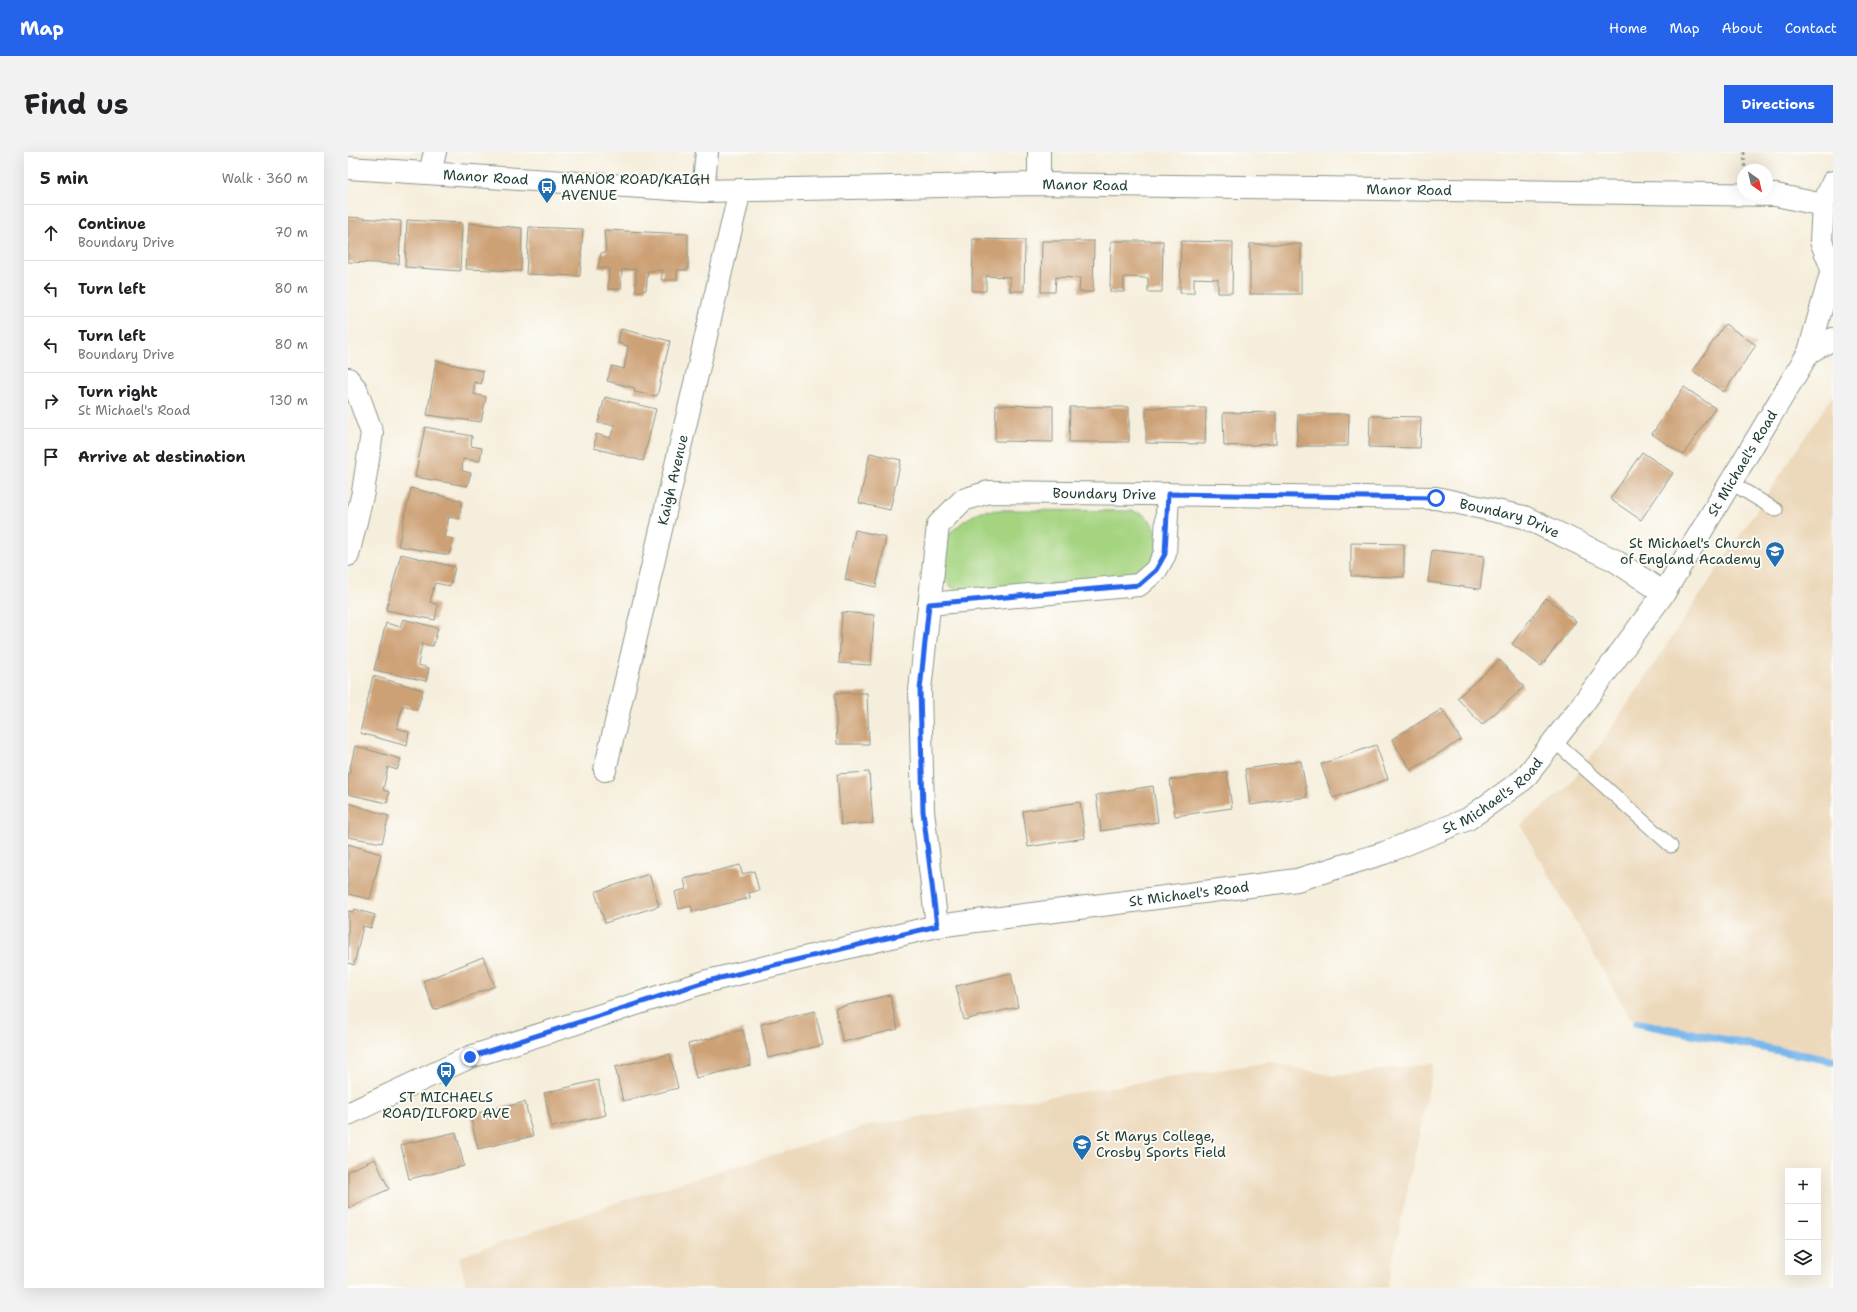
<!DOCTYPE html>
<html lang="en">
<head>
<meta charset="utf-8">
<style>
	body { margin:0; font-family:"Shantell Sans",sans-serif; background:#f2f2f2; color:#202124 }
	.controls { position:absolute; right:12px; bottom:12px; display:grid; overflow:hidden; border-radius:0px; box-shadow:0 4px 16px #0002 }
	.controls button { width:36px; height:36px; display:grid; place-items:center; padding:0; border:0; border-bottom:1px solid #e0e0e0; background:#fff; color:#202124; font:20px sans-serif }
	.compass { position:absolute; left:1389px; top:12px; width:36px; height:36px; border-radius:50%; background:#fff; box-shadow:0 4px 16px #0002; rotate:146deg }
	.stop { position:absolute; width:12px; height:12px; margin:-9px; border:3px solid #2563eb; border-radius:50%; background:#fff }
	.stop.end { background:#2563eb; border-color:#fff; box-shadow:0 1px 4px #0008 }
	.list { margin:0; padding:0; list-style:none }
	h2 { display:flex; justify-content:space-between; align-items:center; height:52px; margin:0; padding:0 16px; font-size:17px }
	h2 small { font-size:13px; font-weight:400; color:#757577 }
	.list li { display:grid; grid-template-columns:26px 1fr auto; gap:12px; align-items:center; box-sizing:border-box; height:56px; padding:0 16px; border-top:1px solid #e0e0e0 }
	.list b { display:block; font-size:15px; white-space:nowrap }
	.list p { margin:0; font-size:13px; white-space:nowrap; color:#757577 }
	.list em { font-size:13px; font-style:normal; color:#757577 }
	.icon { flex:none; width:22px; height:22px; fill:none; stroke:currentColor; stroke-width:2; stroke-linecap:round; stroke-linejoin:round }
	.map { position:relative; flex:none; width:1485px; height:1136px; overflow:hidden; border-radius:0px }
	header { display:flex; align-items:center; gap:24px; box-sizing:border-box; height:56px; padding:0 20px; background:#2563eb; color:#fff }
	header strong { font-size:19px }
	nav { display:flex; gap:22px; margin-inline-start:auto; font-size:14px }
	.intro { display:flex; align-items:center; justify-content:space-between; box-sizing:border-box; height:96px; padding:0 24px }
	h1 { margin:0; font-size:28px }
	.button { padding:10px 18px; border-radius:0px; background:#2563eb; color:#fff; font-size:14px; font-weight:700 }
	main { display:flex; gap:24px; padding:0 24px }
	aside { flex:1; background:#fff; border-radius:0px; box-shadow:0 4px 16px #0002 }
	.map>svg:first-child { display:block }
</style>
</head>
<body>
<header>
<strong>Map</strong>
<nav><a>Home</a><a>Map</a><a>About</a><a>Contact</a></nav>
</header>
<div class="intro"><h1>Find us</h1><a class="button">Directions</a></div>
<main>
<aside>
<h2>5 min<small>Walk · 360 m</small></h2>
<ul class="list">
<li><svg class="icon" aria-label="ahead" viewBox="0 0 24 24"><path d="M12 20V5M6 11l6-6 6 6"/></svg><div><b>Continue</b><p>Boundary Drive</p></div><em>70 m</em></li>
<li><svg class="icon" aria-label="left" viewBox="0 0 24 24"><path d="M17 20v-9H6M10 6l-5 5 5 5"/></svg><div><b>Turn left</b></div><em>80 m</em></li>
<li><svg class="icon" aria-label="left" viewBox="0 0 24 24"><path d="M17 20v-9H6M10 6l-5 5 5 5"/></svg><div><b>Turn left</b><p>Boundary Drive</p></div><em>80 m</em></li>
<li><svg class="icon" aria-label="right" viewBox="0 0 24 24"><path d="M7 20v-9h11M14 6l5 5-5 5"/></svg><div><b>Turn right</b><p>St Michael's Road</p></div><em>130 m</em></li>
<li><svg class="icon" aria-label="arrive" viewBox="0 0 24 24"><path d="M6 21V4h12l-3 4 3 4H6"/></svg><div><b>Arrive at destination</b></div></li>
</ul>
</aside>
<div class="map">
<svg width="1485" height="1136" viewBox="0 0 1485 1136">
	<rect width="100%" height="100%" fill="#fdfcf7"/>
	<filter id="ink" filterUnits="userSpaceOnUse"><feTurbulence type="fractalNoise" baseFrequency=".025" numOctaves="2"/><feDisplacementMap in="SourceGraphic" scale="8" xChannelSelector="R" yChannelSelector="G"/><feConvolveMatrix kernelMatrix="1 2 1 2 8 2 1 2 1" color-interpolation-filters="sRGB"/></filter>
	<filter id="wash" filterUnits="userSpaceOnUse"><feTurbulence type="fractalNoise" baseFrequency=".012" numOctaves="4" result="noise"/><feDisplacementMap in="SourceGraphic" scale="16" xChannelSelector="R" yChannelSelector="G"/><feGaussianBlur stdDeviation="0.9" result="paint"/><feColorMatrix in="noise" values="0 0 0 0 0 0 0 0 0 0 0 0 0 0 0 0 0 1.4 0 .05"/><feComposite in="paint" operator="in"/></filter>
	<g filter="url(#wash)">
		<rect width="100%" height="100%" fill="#f6eedc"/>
		<g fill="#ecd8ba">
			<path d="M 1485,243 L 1485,906 L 1289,871 L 1279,861 L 1172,673 L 1218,636 L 1255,589 Z"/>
			<path d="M 921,910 L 987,924 L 1086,911 L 1039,1136 L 119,1136 L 111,1105 L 279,1047 L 527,972 Z"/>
		</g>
		<path fill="#a5d481" stroke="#62885a" d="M 654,358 L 784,359 C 787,360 793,361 796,363 C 802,366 806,375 808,381 C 814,404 799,418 778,425 L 613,441 L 602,434 L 595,425 L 595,395 L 603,380 L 616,369 L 633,359 Z"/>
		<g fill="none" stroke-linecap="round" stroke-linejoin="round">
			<path stroke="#78b7ec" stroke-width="8" d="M 1289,871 L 1485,909"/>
		</g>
		<g id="blocks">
			<g fill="#cda176">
				<path d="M 0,65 L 53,69 L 51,112 L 0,110 Z"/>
				<path d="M 59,68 L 114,71 L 112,119 L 57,115 Z"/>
				<path d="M 121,71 L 174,76 L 173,119 L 118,117 Z"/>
				<path d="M 181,75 L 235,77 L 232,124 L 178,122 Z"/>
				<path d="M 256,78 L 340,82 L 340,118 L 329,118 L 329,128 L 313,128 L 315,118 L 300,119 L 298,138 L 288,140 L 288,117 L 274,118 L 273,137 L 260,137 L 261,116 L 250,116 L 253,101 L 258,100 Z"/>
				<path d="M 625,87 L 677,88 L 676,139 L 662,139 L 662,125 L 638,124 L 638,139 L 624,139 Z"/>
				<path d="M 694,89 L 746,89 L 745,140 L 731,140 L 732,126 L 708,125 L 707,140 L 693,140 Z"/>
				<path d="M 763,89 L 815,89 L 814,140 L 800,140 L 800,126 L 776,125 L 776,140 L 762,140 Z"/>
				<path d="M 833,89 L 885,90 L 884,141 L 870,141 L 870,127 L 846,126 L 846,141 L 832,141 Z"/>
				<rect x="902" y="92" width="51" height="50"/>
				<path d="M 1377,172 L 1408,193 L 1376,240 L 1345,219 Z"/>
				<path d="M 273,177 L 322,189 L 309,244 L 286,240 L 287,236 L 259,229 L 264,214 L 276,217 L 280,194 L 270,191 Z"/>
				<path d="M 88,209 L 135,219 L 133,232 L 126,230 L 126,242 L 138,245 L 133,270 L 79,263 Z"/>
				<path d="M 1336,235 L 1367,256 L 1335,303 L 1304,282 Z"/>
				<path d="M 257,245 L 308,257 L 295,309 L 246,296 L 248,282 L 262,286 L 267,273 L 250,271 Z"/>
				<path d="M 648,253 L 705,254 L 705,290 L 647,289 Z"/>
				<path d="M 722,255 L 781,255 L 781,290 L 721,290 Z"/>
				<path d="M 798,256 L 858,256 L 857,292 L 798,291 Z"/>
				<path d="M 928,260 L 928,292 L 876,294 L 875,261 Z"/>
				<path d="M 950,262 L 1001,262 L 1000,294 L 949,294 Z"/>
				<path d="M 1022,264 L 1073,265 L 1072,296 L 1021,295 Z"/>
				<path d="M 77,275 L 124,284 L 123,294 L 134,296 L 132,309 L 115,307 L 114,319 L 123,321 L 119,334 L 67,325 Z"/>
				<path d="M 1294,300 L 1325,321 L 1293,368 L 1262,347 Z"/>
				<path d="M 522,301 L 553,308 L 542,358 L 511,351 Z"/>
				<path d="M 63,336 L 114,349 L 111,367 L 101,365 L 96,385 L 105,387 L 101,403 L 50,394 Z"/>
				<path d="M 507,378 L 538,385 L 528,435 L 497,428 Z"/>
				<path d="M 1003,391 L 1056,392 L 1056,425 L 1003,424 Z"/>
				<path d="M 1084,398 L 1136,404 L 1132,437 L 1080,430 Z"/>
				<path d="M 53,402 L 107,415 L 102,434 L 87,431 L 82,450 L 90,453 L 87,468 L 38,458 Z"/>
				<path d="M 1198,446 L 1228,469 L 1193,514 L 1164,492 Z"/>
				<path d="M 494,460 L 526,463 L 523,513 L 491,511 Z"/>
				<path d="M 55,467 L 90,476 L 85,494 L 74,492 L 70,513 L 81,516 L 78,529 L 26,518 L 38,471 L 52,475 Z"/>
				<path d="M 1152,508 L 1176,535 L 1134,573 L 1109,546 Z"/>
				<path d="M 25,524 L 75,538 L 69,558 L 55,553 L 49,576 L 61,580 L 59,594 L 12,581 Z"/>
				<path d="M 487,541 L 519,541 L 521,592 L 489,592 Z"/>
				<path d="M 1094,557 L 1113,588 L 1063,618 L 1044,587 Z"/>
				<path d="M 1028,593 L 1040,627 L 985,646 L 973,612 Z"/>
				<path d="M 7,594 L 53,607 L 49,618 L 40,615 L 35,638 L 41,640 L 39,651 L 0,642 L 0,626 Z"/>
				<path d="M 953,609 L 959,645 L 902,653 L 897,617 Z"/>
				<path d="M 521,620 L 525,671 L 493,673 L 489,622 Z"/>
				<path d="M 879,620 L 884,656 L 827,664 L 822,628 Z"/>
				<path d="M 805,634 L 810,670 L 753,679 L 748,643 Z"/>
				<path d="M 732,650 L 737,686 L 680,695 L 675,659 Z"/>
				<path d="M 0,651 L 41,664 L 34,691 L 0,685 Z"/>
				<path d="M 0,692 L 33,702 L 22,747 L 0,742 Z"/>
				<path d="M 392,713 L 394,722 L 406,719 L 411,738 L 401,741 L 402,746 L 345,760 L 343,754 L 331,757 L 327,740 L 338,737 L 336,727 Z"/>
				<path d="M 301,722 L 311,754 L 257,771 L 247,740 Z"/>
				<path d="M 6,757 L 27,763 L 23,776 L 15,774 L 6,813 L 0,811 L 0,759 L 5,760 Z"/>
				<path d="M 135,805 L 147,834 L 86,858 L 75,829 Z"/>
				<path d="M 663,821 L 670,855 L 616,868 L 608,834 Z"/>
				<path d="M 542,843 L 550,877 L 495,890 L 487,856 Z"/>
				<path d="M 467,859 L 475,893 L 420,906 L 413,872 Z"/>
				<path d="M 395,878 L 403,913 L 348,926 L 340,892 Z"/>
				<path d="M 322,902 L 330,936 L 275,949 L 267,915 Z"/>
				<path d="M 250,928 L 258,963 L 204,975 L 196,941 Z"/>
				<path d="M 177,950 L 185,984 L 130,997 L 122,963 Z"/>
				<path d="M 108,980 L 116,1014 L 61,1027 L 53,993 Z"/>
				<path d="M 27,1007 L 41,1037 L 0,1056 L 0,1019 Z"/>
			</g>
		</g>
	</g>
	<g filter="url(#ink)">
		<use href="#blocks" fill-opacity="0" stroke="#8a9688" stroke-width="1"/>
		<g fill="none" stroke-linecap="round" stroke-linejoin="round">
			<g stroke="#8a9688" stroke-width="15">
				<g id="service">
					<path d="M 1382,330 L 1428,358"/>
					<path d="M 1206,589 L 1323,694"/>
				</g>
			</g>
			<g stroke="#8a9688" stroke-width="24">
				<g id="minor">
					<path d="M 691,0 L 691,32"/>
					<path id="s1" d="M 0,16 L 355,39 L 691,32 L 1428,43 L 1475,53"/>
					<path d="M 82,21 L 87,0"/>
					<path d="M 1485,30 L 1475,53 L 1473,89 L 1485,119"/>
					<path d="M 355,39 L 359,0"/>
					<path d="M 1461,200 L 1485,187"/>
					<path d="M 0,227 L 8,237 L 24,281 L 15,340 L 0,403"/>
					<path d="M 581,452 L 791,433 L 808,418 L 817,402 L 820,342"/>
					<path id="s2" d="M 257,618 L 392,38"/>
					<path id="s3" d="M 589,774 L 575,659 L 572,538 L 590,373 L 615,348 L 641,340 L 1088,346 L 1176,365 L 1266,408 L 1316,441"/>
					<path id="s4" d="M 0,962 L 122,905 L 360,829 L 589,774 L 949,728 L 1036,701 L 1120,667 L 1176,627 L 1231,557 L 1316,441 L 1461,200 L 1484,118"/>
				</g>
			</g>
			<path stroke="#8a9688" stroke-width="2.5" stroke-dasharray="3 3" stroke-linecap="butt" d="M 1396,0 L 1397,18"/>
			<use href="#service" stroke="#fff" stroke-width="13"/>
			<use href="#minor" stroke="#fff" stroke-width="22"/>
		</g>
	</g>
	<g fill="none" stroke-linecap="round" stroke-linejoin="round" filter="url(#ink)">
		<path stroke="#2563eb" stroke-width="5" d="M 122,905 L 360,829 L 589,774 L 575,659 L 572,538 L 581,452 L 791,433 L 808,418 L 817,402 L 820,342 L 1088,346"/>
	</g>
	<defs>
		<g id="bus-pin" transform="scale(1)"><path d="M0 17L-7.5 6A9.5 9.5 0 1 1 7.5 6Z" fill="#1f6fb2" stroke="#fdfcf7"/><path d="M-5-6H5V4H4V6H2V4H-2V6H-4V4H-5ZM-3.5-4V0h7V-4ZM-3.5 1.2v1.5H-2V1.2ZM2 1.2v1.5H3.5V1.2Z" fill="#fff"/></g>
		<g id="school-pin" transform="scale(1)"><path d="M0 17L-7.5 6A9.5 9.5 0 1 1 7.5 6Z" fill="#1f6fb2" stroke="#fdfcf7"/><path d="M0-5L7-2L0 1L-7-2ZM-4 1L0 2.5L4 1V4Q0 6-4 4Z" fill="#fff"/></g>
	</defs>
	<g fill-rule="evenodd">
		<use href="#bus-pin" x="199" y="35"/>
		<use href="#school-pin" x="1427" y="399"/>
		<use href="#bus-pin" x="98" y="919"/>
		<use href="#school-pin" x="734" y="992"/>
	</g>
	<g text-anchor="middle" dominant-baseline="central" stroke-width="4" stroke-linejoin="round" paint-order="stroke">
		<g font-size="14" fill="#1f3d34" stroke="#fdfcf7">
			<text stroke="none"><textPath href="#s1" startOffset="138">Manor Road</textPath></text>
			<text stroke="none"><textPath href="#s1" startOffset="738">Manor Road</textPath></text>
			<text stroke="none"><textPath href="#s1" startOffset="1062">Manor Road</textPath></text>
			<text stroke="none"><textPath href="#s4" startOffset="1618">St Michael's Road</textPath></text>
			<text stroke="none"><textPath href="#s2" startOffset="298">Kaigh Avenue</textPath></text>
			<text stroke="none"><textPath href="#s3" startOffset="581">Boundary Drive</textPath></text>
			<text stroke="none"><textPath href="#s3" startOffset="989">Boundary Drive</textPath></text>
			<text stroke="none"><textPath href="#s4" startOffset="1198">St Michael's Road</textPath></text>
			<text stroke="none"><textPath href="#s4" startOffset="874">St Michael's Road</textPath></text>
		</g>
		<g font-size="14" fill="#1f3d34" stroke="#fdfcf7" text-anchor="start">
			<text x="213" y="27">MANOR ROAD/KAIGH<tspan x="213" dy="16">AVENUE</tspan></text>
			<text x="1413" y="391" text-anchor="end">St Michael's Church<tspan x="1413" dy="16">of England Academy</tspan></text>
			<text x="98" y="945" text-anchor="middle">ST MICHAELS<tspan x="98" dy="16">ROAD/ILFORD AVE</tspan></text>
			<text x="748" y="984">St Marys College,<tspan x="748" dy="16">Crosby Sports Field</tspan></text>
		</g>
	</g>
</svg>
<div class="controls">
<button>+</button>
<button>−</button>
<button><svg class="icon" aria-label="layers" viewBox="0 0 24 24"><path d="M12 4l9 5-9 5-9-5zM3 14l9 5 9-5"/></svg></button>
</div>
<svg class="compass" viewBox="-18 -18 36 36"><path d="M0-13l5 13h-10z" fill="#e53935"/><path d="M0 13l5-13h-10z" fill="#757577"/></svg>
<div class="stop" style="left:1088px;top:346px"></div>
<div class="stop end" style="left:122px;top:905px"></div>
</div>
</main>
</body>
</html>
